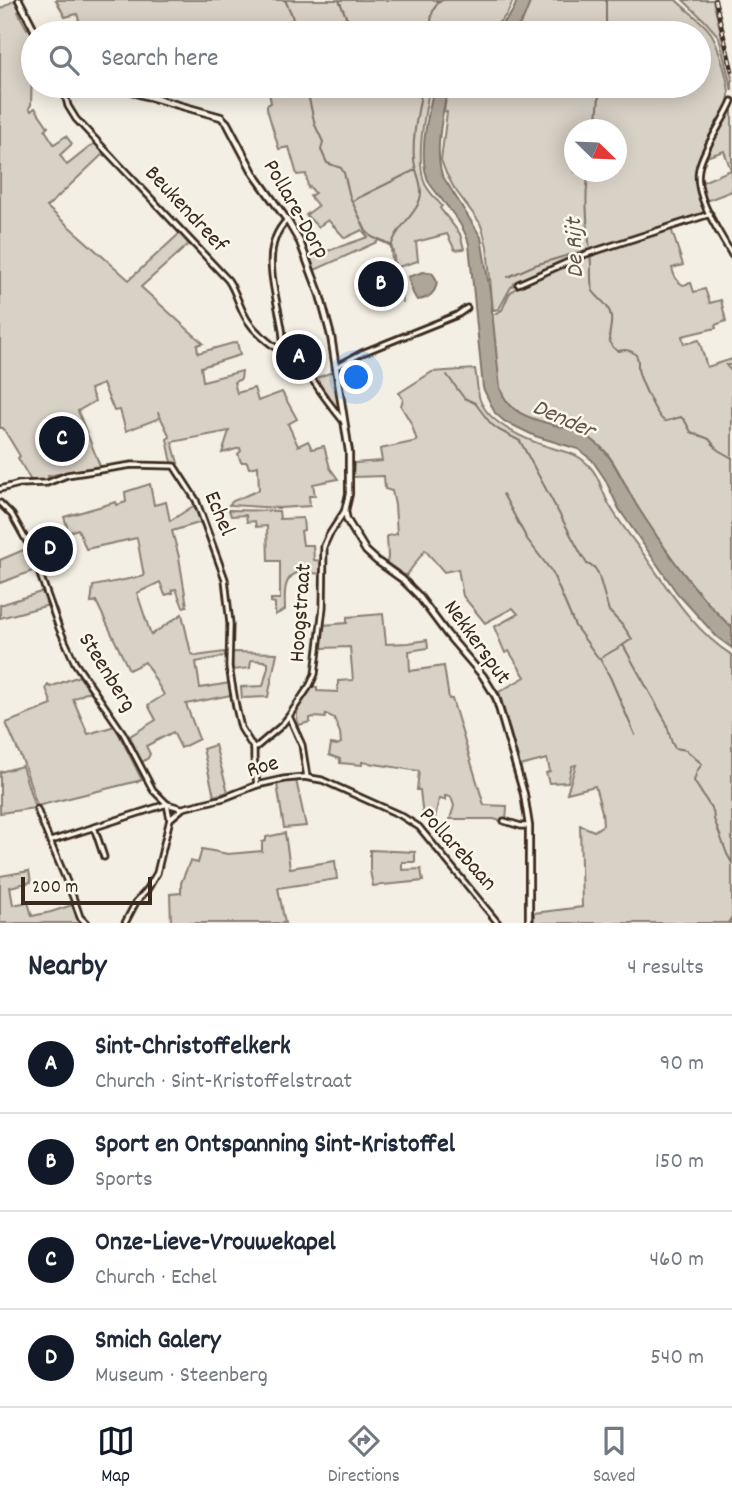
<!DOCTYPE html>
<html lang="en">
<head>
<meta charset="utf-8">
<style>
	body { margin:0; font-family:Dekko,sans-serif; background:#f2f2f3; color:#1f2937 }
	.compass { position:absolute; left:564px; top:119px; width:63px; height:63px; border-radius:50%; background:#fff; box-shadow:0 4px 18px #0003; rotate:113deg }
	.scale { position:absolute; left:21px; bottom:18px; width:131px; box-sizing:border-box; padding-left:7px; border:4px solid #3b2a1e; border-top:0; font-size:19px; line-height:24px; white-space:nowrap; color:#3b2a1e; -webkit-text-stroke:5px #fbf7ec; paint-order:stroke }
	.you { position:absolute; left:357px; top:378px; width:24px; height:24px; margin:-18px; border:5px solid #fff; border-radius:50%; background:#1a73e8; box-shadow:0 0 0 10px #1a73e833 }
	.badge { display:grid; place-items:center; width:46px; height:46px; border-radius:50%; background:#111827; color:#fff; font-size:23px; font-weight:700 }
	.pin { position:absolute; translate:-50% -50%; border:4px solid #fff; box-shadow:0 2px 7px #0006 }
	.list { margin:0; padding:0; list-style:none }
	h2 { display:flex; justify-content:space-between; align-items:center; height:91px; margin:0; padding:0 28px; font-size:30px }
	h2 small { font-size:23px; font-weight:400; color:#747a83 }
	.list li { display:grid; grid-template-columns:46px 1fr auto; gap:21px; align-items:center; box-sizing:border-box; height:98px; padding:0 28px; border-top:2px solid #e0e1e3 }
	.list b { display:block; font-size:26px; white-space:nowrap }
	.list p { margin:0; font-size:23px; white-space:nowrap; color:#747a83 }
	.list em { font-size:23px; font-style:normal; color:#747a83 }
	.icon { flex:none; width:38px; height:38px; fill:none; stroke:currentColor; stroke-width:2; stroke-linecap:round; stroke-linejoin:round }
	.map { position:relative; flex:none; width:732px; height:923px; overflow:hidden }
	.search { position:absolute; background:#fff; box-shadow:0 4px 18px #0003; left:21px; right:21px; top:21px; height:77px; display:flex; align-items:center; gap:18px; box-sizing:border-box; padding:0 24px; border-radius:38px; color:#747a83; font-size:26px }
	.sheet { height:483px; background:#fff }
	nav { display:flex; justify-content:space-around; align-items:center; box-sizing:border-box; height:98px; border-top:2px solid #e0e1e3; background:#fff; font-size:19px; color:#747a83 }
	nav a { display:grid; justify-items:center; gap:4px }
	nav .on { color:#111827 }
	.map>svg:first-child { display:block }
</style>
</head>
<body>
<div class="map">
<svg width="732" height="923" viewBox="0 0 732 923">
	<rect width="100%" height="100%" fill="#f3efe4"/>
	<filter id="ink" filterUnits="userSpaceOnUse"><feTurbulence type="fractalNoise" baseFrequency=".0143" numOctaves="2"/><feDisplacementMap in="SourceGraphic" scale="14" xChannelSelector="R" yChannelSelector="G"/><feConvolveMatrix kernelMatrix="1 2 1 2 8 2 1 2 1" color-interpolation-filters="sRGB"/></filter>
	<g filter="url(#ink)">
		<g fill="#d8d1c6" stroke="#8a7e72" stroke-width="2" fill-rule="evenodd">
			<path d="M 15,0 L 20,10 L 18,12 L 27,29 L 29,28 L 33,37 L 31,105 L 29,108 L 31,111 L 35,108 L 48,127 L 45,130 L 54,144 L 66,136 L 72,144 L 60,155 L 67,165 L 96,142 L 104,153 L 47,207 L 129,280 L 180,233 L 189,244 L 141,287 L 203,343 L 197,345 L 198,353 L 237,342 L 240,355 L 201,367 L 203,381 L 242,371 L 241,379 L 234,382 L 237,393 L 254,388 L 258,401 L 282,392 L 297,419 L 288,424 L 298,446 L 308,441 L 312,449 L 324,446 L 330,468 L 338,479 L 313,484 L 315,496 L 309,496 L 310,506 L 279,508 L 229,505 L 233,501 L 259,490 L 258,466 L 249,468 L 247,462 L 241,462 L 238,454 L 241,451 L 240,448 L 222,453 L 229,431 L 172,442 L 178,463 L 172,463 L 167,439 L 170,437 L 158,412 L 160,418 L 126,431 L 120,410 L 114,411 L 103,384 L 90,389 L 95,401 L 78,411 L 100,466 L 99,469 L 83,469 L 48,476 L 49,481 L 31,481 L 18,458 L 20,456 L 3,428 L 0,428 L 0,9 Z"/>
			<path d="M 56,0 L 513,0 C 506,24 493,27 471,33 L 86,33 L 85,30 L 80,31 L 76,22 L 79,20 L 77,14 L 65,17 Z"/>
			<path d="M 531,0 L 676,0 C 687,11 702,20 711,33 C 718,44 729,82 729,95 C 729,104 724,112 720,120 C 712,136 697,155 695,174 C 694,189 707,202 702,215 L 589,251 L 520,281 L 511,287 L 499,309 L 493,310 L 487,247 L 483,231 L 480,223 L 454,188 L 446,173 L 441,160 L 447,112 L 444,111 L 448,86 L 699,86 L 699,33 L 512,33 L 518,27 ZM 574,130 L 616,130 L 616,172 L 574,172 Z"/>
			<path d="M 683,0 L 713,0 L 732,78 L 732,91 L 719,37 L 705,21 Z"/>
			<path d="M 268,86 L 430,86 C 425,112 415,159 425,184 C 429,192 436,199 442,206 L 440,208 L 460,234 L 464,249 L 455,250 L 447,234 L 416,242 L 418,261 L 395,268 C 393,251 396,246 379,239 L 377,242 L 315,270 L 310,257 L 368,237 L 362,230 L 345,238 L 328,220 L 318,227 L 306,215 L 318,206 L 310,196 L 315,193 L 310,187 L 308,188 L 306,174 L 297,175 L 289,147 L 279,149 L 267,109 L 267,105 L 271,103 Z"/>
			<path d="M 732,105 L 732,191 L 706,201 L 700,183 L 731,170 L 724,151 L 706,157 Z"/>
			<path d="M 671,228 L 683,265 L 672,268 C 674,276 676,281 683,285 L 691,283 L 694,292 L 705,289 L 710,303 L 721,300 L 726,321 L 715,325 L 716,328 L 682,336 L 684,344 L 699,340 L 707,367 L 732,359 L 732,365 L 726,365 L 731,371 L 732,371 L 732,628 C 694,592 664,549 636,505 C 625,487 618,465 604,450 C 577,422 526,430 505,399 C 495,385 494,334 492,315 L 502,310 L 509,294 L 514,289 L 565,265 Z"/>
			<path d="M 385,266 L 397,292 L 377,302 L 365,275 Z"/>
			<path d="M 294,336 L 309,342 L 320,366 L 305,375 C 289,369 283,355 289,338 Z"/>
			<path d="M 475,369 C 477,379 477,391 480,400 C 489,424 526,440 549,447 C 567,453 578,452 591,468 C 601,479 602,494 610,506 C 621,525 635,542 647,559 C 670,592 697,634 732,655 L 732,923 L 534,923 L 534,913 L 582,907 L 580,825 L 594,831 L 603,825 L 602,812 L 595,786 L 567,793 L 576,765 L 572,766 L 568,782 L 549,783 L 546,773 L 550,771 L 547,759 L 520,766 L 499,692 L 525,677 L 509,651 L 505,653 L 494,627 L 518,614 L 513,608 L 485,623 L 463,596 L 458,569 L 444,572 L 425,550 L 406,576 L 387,563 L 388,557 L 387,536 L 397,534 L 395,505 L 392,491 L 385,489 L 384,476 L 353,477 L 354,463 L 382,461 L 380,449 L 417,441 L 411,423 L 401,406 L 403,399 L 399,393 L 432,372 Z"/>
			<path d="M 335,371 L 341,411 L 340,412 L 331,402 L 316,378 Z"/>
			<path d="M 150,484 L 154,505 L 166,502 L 170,521 L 195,505 L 202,522 L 172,531 L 179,557 L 187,606 L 183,607 L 176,589 L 172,590 L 173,593 L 165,595 L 160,582 L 137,593 L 151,635 L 182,614 L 191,653 L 196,656 L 224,652 L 226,656 L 196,662 L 200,688 L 230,683 L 231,695 L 186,704 L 199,739 L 181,748 L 173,732 L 146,746 L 150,754 L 148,758 L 141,763 L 130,736 L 156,720 L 148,705 L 164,695 L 145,662 L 129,670 L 96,601 L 91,603 L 93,586 L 144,576 L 137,538 L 86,549 L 78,529 L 69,532 L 64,517 L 116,502 L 117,505 L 126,502 L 125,492 Z"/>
			<path d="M 229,510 L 279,511 L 280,519 L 303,518 L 304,530 L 301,531 L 303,545 L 313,545 L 314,560 L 322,561 L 320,574 C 313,573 303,571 297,573 C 282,578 285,598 285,610 L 275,615 L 275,603 L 271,602 L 271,599 L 280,599 L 280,561 L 268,561 L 267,526 L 256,527 L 255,521 L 247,522 L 246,515 L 231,516 Z"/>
			<path d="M 28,548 L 38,569 L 0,583 L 0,560 Z"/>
			<path d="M 44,591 L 49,605 L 0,618 L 0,605 Z"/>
			<path d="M 383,614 L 386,644 L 408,643 L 427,640 L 428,648 L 409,651 L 410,671 L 444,666 L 449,699 L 452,699 L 484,805 L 507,806 L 506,822 L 493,819 L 450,819 L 454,806 L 451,797 L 445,796 L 445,800 L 439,799 L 435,818 L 423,817 L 420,790 L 417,790 L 419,771 L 362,762 L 362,765 L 340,763 L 340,759 L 329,755 L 331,744 L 337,745 L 341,743 L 340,733 L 334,718 L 326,714 L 325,718 L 314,717 L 310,718 L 310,722 L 299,725 C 292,710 304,699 312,686 L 317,687 L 317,691 L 338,692 L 338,681 L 353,680 L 350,647 L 321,648 L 323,625 L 347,623 L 347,617 Z"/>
			<path d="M 231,652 L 277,653 L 268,697 L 242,698 L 241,687 L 263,686 L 268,667 L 268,663 L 264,661 L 251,660 L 250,668 L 233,670 Z"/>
			<path d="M 79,676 L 90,691 L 73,699 L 88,734 L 115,726 L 142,780 L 37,806 L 24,764 L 6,723 L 52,705 L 46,688 L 48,685 L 50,687 Z"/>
			<path d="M 215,745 L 228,792 L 214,796 L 203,749 Z"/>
			<path d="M 22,766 L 35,808 L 0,813 L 0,772 Z"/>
			<path d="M 296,780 L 306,826 L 284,828 L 277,784 Z"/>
			<path d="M 285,833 L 290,868 L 335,861 L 337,879 L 278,888 L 285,923 L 171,923 L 170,894 L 181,893 L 181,883 L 190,861 L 198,863 L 202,849 L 228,854 L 262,851 L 262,842 L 266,841 L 266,837 Z"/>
			<path d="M 370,850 L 415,852 L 415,862 L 402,862 L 402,870 L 421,869 L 423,881 L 373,886 L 370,871 Z"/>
			<path d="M 29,871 L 31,882 L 10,887 L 13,905 L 28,902 L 32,916 L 51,912 L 75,904 L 80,921 L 84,923 L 0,923 L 0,876 Z"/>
		</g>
		<g fill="#afa69a" stroke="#817468" stroke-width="2">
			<path d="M 517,0 L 531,0 L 523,20 L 512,33 L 483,33 C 501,27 512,18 517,0 Z"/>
			<path d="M 434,86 L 448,86 C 443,113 434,148 442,175 L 481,237 L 490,292 L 500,388 C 514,430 566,418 595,442 C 616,459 624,486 639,509 C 666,551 695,593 732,628 L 732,648 L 717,637 L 677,593 L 619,509 L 605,479 L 592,460 L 578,449 L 535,436 L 504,421 L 495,413 L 483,388 L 469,244 C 463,221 443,203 430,184 C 416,160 429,112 434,86 Z"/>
			<path d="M 423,272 L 432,273 C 443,285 432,299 417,300 L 413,293 L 408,277 Z"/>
		</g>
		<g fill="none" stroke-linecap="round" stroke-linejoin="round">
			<g stroke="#817468" stroke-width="2">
				<path d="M 285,0 L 292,15 L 295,33"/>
				<path d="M 339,0 L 353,33"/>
				<path d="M 436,0 L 438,3 L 443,0"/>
				<path d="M 606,0 L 606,33"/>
				<path d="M 431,33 C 431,22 430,12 438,3"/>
				<path d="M 306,86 L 315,125 L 323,142 L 321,150 L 327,163 L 341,168 L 344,173 L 350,197 L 366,231 L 372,237 L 390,245"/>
				<path d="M 308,97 L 422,89 C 418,112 412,136 414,160 C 415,170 421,181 421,192 C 421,212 397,225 392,244 C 388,256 400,289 403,302"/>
				<path d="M 596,130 L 600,86"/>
				<path d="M 589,172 C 583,202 589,234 591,264 C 591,271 590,284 593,291 C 599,300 610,305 611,317 C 613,331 602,341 618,351 C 624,350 629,349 634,353 C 641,359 636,366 639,373 C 641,381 658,420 665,421 C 669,421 676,418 681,417 L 685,421 L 691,432 L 709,439 L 718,450 L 732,458"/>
				<path d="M 354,200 L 415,170"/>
				<path d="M 508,277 L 535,265 L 589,249"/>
				<path d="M 447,375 L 464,398 L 475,403 L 491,424 L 499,430 L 520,441 L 581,554 L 587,564 L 594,567 L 598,573 L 609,611 L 624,627 L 632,639 L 623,645 L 666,722 L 672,743 L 675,748 L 686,750 L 702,764 L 697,771 L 694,781 L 713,811 L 714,819 L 727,854 L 732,863"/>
				<path d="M 503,494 L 527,539 L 552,572 L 575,626 L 599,659 L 623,645"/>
				<path d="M 600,659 L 610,677 L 635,735"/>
				<path d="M 728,923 L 732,917"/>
			</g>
			<g stroke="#3b2a1e" stroke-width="9">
				<g id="minor">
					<path d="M 63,86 L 68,106 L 76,119 L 228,280 C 237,293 239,308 248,321 C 257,335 273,345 286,356"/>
					<path d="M 732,101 C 723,122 707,142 700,165 C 691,193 719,231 732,255"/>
					<path d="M 287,220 C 258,249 277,295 282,329 C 284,341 283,360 292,370 C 297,376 306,375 311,379 C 315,382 318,388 321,392 C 328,402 336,412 344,422"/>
					<path d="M 518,284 L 586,254 L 710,214"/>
					<path d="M 336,367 L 362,353 L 457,315 L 467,308"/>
					<path d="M 0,489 L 19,484 L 47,483 L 67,475 L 132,465 L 174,466 L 196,500 L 225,579 L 230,624 L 229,667 L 236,707 L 241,728 L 254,749"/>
					<path d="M 0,503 L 12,515 L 31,549 L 59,628 L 75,663 L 123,733 L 153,790 L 167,804 L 181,808"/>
					<path d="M 289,716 L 302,745 L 307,777"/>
					<path d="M 257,785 L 254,758 L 254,749 L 281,726 L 289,716 L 310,685 L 315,674 L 323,607 L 324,546 L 329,535 L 344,512"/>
					<path d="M 37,809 C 50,845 68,879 80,917 L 86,923"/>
					<path d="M 504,821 L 521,826 L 529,826"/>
					<path d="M 94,827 L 104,857"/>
					<path d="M 51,841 L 167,804 L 170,819"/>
					<path d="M 125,923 L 136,902 L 147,890 L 157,873 L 170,819 L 183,808 L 224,798 L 257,785 L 284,779 L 304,777 L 322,780 L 400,815 L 419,827 L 498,923"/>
				</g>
			</g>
			<g stroke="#3b2a1e" stroke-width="10">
				<g id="tertiary">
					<path d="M 19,0 L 36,33"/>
					<path d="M 121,86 L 139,94 L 221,117 L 227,123 L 254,174 L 287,220 L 300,242 L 320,295 L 331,336 L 349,452 L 349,494 L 345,511 L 347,520 L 366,551 L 377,561 L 402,579 L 418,595 L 447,634 L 483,676 L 496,697 L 524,794 L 529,826 L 529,923"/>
				</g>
			</g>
			<use href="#minor" stroke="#fbf7ec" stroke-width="3.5"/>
			<use href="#tertiary" stroke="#fbf7ec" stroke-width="4.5"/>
			<g stroke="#3b2a1e" stroke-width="4.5">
				<path id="rail" d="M 715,0 L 732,70"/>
			</g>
			<use href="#rail" stroke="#fbf7ec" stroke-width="2" stroke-dasharray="5" stroke-linecap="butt"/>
		</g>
	</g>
	<g text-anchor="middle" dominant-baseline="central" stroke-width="5" stroke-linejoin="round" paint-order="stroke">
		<g font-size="23" fill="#3b2a1e" stroke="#fbf7ec">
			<text transform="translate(185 210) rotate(47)">Beukendreef</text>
			<text transform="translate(295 210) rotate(60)">Pollare-Dorp</text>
			<text transform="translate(218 514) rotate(67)">Echel</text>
			<text transform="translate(302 613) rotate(-86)">Hoogstraat</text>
			<text transform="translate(476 643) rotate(54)">Nekkersput</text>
			<text transform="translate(106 673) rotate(58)">Steenberg</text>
			<text transform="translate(263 768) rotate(-16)">Roe</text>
			<text transform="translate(457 850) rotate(48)">Pollarebaan</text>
		</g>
		<g font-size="24" font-style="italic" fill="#645549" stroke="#fbf7ec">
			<text transform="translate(576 248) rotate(-92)">De Rijt</text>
			<text transform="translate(563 420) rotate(24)">Dender</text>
		</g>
	</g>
</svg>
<svg class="compass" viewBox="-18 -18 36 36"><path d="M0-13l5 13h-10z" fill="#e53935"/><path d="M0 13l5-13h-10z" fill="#747a83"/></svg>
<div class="scale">200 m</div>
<div class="you"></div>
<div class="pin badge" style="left:299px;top:357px">A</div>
<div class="pin badge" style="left:381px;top:284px">B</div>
<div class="pin badge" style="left:62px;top:439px">C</div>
<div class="pin badge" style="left:50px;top:549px">D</div>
<div class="search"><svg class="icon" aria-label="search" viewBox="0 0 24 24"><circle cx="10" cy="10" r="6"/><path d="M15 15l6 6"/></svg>Search here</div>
</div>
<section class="sheet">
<h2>Nearby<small>4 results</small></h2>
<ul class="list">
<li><span class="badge">A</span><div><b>Sint-Christoffelkerk</b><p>Church · Sint-Kristoffelstraat</p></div><em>90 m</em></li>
<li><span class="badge">B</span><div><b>Sport en Ontspanning Sint-Kristoffel</b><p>Sports</p></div><em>150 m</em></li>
<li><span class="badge">C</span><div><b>Onze-Lieve-Vrouwekapel</b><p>Church · Echel</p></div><em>460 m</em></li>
<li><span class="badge">D</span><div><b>Smich Galery</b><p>Museum · Steenberg</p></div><em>540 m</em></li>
</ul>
</section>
<nav>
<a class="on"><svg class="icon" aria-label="map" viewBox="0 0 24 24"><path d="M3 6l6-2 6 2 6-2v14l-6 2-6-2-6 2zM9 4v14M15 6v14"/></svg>Map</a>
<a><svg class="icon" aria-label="directions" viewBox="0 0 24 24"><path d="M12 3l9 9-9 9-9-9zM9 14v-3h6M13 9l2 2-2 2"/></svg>Directions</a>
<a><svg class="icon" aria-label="saved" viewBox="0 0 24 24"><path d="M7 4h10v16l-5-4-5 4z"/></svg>Saved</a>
</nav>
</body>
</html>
